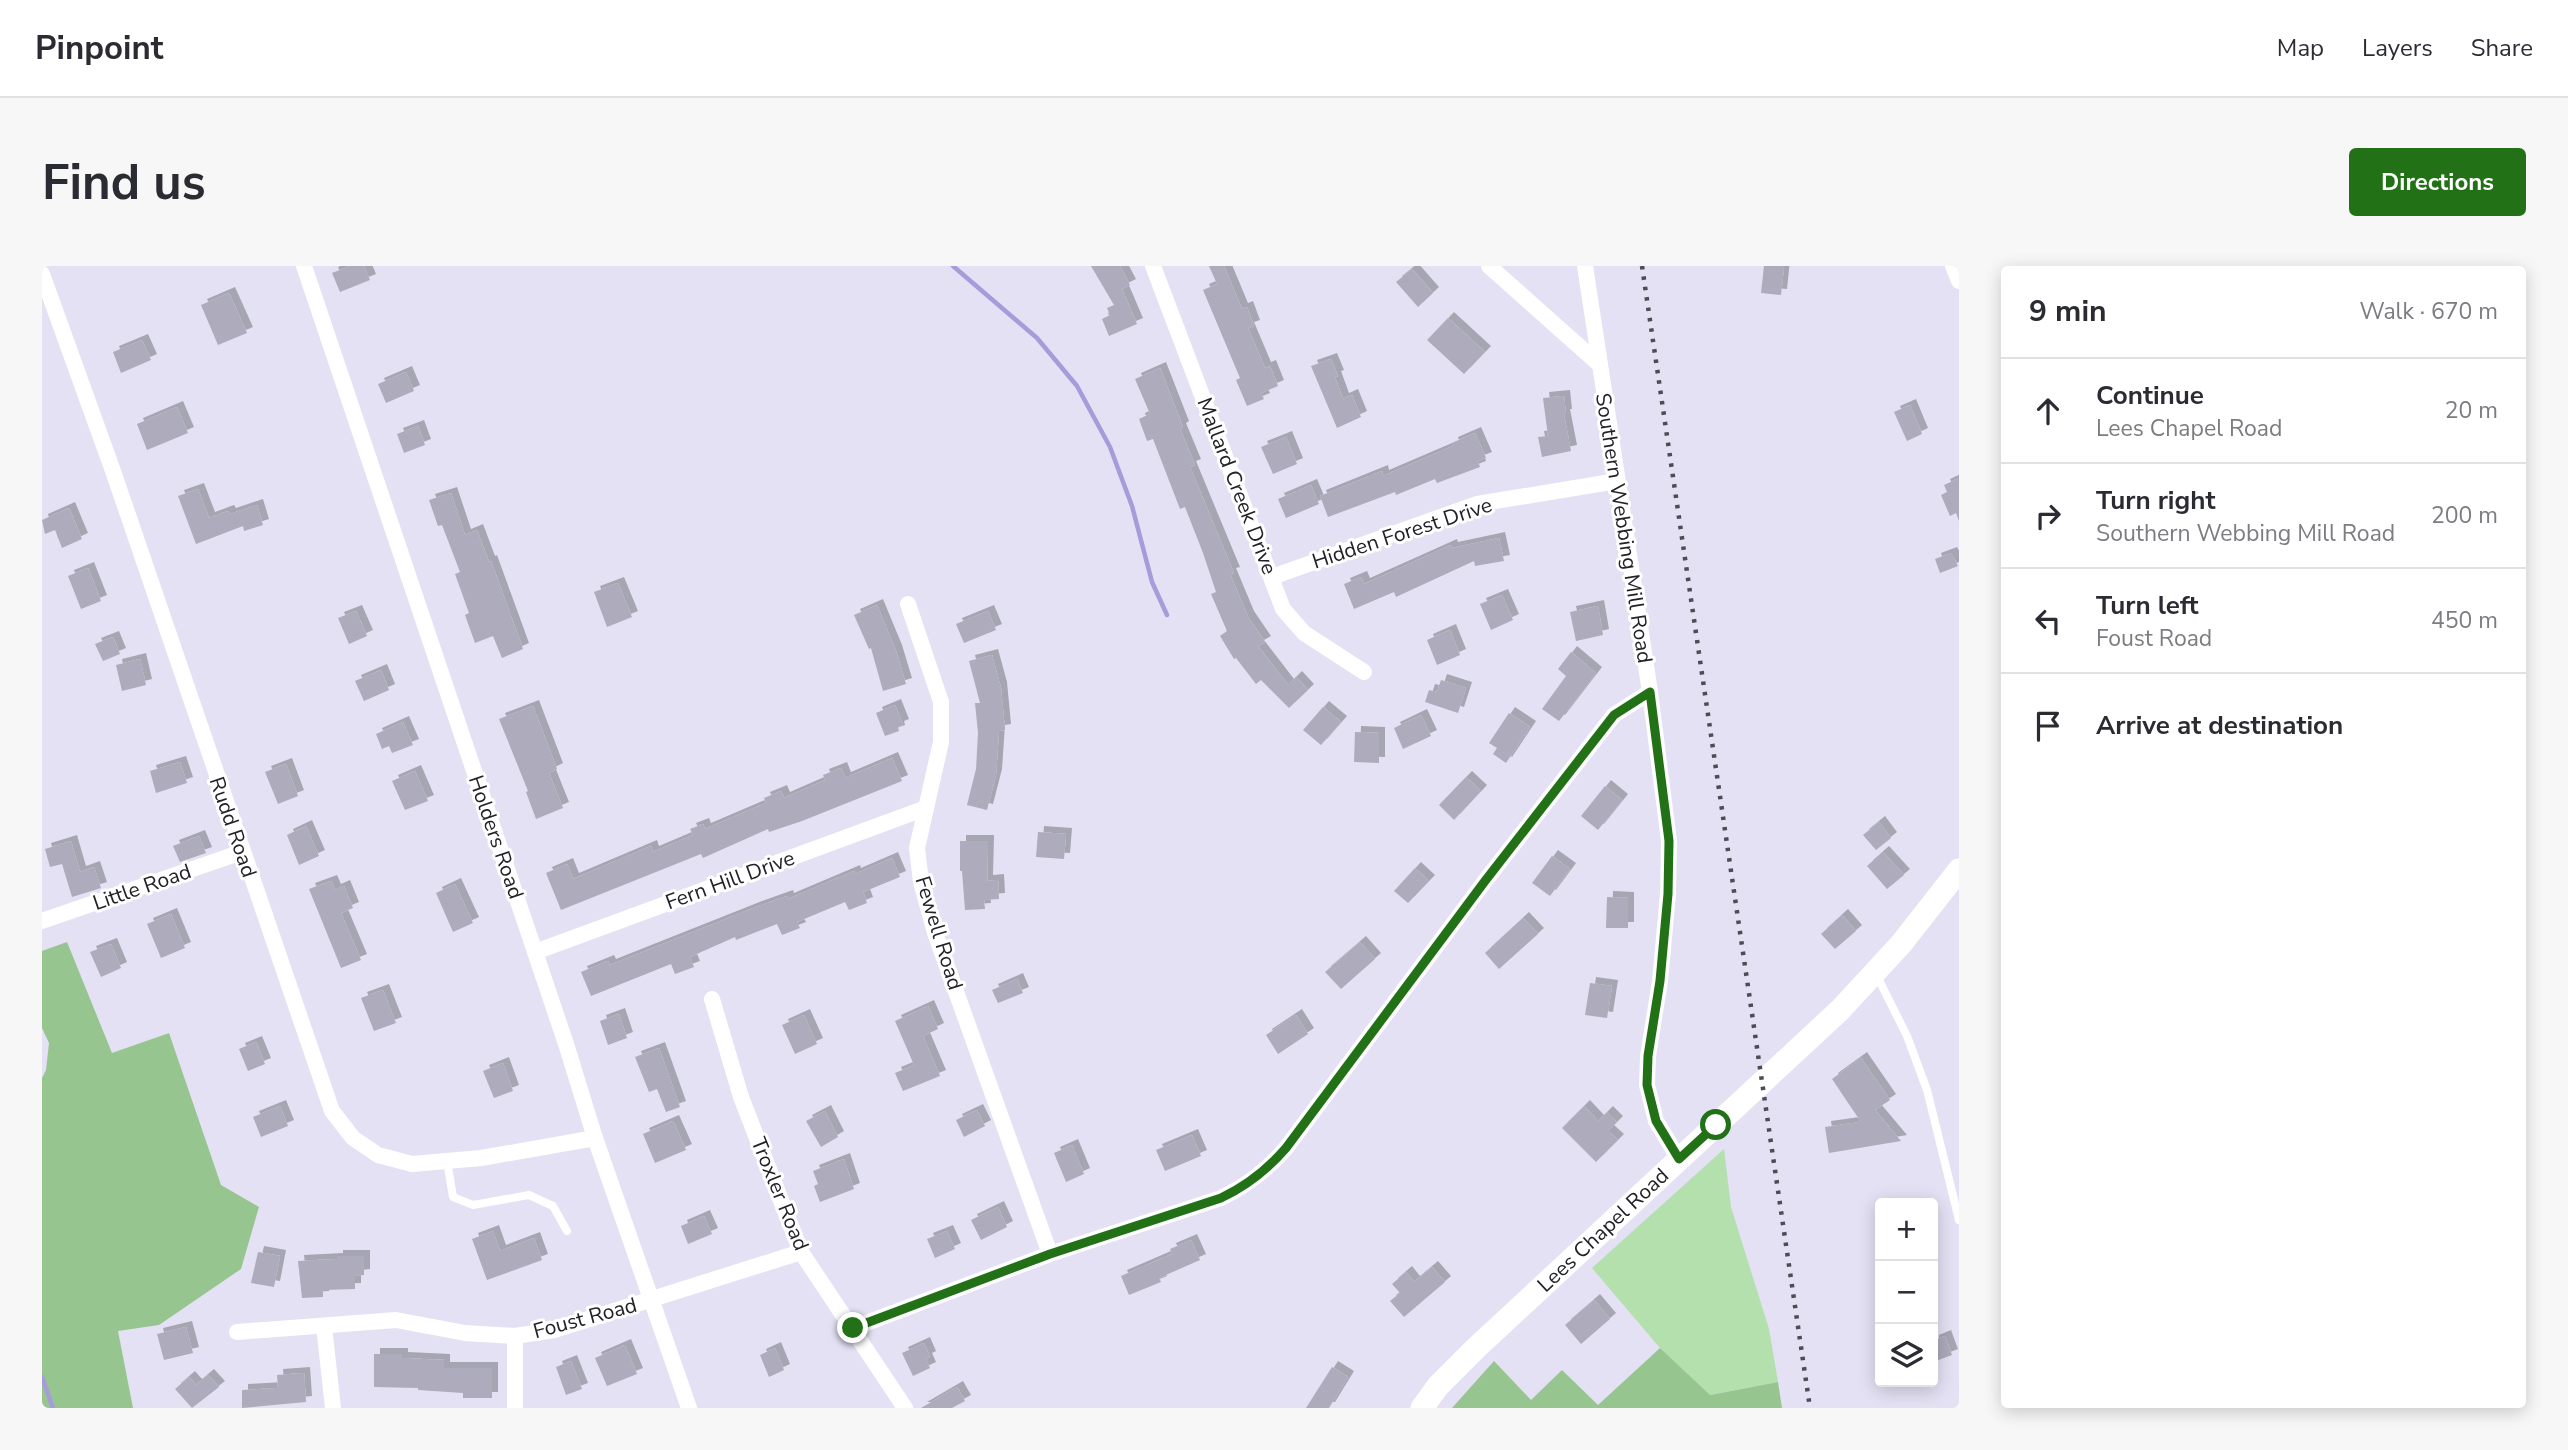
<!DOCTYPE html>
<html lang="en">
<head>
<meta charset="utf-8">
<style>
	body { margin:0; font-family:"Nunito Sans",sans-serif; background:#f7f7f7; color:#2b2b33 }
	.controls { position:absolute; right:21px; bottom:21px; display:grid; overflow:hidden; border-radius:7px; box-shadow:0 4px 18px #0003 }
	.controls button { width:63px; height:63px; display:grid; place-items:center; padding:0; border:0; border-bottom:2px solid #e1e1e2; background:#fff; color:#2b2b33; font:35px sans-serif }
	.stop { position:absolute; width:21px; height:21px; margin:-16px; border:5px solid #227117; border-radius:50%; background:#fff }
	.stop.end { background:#227117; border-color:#fff; box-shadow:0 2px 7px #0008 }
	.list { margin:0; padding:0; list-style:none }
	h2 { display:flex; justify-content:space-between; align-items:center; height:91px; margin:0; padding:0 28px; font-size:30px }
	h2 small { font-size:23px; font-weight:400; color:#7c7c81 }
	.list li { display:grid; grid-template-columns:46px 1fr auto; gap:21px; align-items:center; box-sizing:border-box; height:105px; padding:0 28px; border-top:2px solid #e1e1e2 }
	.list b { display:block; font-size:26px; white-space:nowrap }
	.list p { margin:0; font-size:23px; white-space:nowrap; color:#7c7c81 }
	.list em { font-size:23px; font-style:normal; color:#7c7c81 }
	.icon { flex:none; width:38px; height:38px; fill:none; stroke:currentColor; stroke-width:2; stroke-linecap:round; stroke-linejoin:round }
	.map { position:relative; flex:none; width:1917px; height:1142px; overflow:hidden; border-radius:7px }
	header { display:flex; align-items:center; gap:42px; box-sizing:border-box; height:98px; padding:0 35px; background:#fff; border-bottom:2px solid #e1e1e2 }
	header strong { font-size:33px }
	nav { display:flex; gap:38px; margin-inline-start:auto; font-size:24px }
	.intro { display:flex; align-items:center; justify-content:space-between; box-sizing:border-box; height:168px; padding:0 42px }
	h1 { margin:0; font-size:49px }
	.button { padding:18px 32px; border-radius:7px; background:#227117; color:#fff; font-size:24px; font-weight:700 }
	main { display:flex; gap:42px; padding:0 42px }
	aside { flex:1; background:#fff; border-radius:7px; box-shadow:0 4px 18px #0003 }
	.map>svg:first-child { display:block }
</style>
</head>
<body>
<header>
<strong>Pinpoint</strong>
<nav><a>Map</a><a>Layers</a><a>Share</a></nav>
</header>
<div class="intro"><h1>Find us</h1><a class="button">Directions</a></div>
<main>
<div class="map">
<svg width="1917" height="1142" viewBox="0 0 1917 1142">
	<defs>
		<filter id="shadow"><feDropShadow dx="6" dy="-6" stdDeviation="0" flood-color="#0004"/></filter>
	</defs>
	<rect width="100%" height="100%" fill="#e3e1f3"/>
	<path fill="#b3e0ad" d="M 1682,883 L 1689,941 L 1727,1063 L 1736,1116 L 1667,1129 L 1618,1082 L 1550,1002 Z"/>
	<g fill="#97c590">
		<path d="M 25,676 L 70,787 L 127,767 L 179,919 L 217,941 L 199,1003 L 117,1059 L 76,1065 L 91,1142 L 0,1142 L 0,812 L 4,804 L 7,777 L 0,762 L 0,685 Z"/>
		<path d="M 1618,1082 L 1668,1129 L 1736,1116 L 1740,1142 L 1410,1142 L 1452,1095 L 1489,1134 L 1520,1104 L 1556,1139 Z"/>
	</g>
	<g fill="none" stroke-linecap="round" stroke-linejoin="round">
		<g stroke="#a59cd9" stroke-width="4.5">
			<path d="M 911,0 L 995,72 L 1035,120 L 1068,181 L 1090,240 L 1110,316 L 1125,349"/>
			<path d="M 0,1111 L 11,1142"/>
		</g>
	</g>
	<g fill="#adabbc" filter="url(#shadow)">
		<path d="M 308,0 L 322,0 L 328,14 L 298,26 L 290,7 Z"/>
		<path d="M 1049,0 L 1078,0 L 1088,19 L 1080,23 L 1095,58 L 1067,70 L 1060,53 L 1068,49 L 1065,42 L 1072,39 Z"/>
		<path d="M 1167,0 L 1182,0 L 1200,43 L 1205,41 L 1212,60 L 1206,62 L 1223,102 L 1228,100 L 1236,120 L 1219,127 L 1222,133 L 1205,140 L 1194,114 L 1198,112 L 1161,24 L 1175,18 Z"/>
		<path d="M 1722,0 L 1742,0 L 1739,29 L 1719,27 Z"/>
		<path d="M 1370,3 L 1391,27 L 1376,41 L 1354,16 Z"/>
		<path d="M 187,27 L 205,67 L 176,79 L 159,39 Z"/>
		<path d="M 1406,52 L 1443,86 L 1422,108 L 1385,74 Z"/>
		<path d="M 100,74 L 109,94 L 79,107 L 71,86 Z"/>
		<path d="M 1289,93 L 1296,110 L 1293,111 L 1301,133 L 1310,129 L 1319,151 L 1295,162 L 1269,100 Z"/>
		<path d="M 1118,102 L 1141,161 L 1138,163 L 1153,199 L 1148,201 L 1192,307 L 1188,308 L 1206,351 L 1223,376 L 1216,380 L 1246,419 L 1254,411 L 1266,424 L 1247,442 L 1219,414 L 1214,418 L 1194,392 L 1192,393 L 1178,370 L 1185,365 L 1169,328 L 1174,326 L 1161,287 L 1143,241 L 1138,243 L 1111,173 L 1105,175 L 1097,153 L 1108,148 L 1093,113 Z"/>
		<path d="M 364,106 L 372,125 L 344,137 L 336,118 Z"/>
		<path d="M 1522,130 L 1524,149 L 1522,149 L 1529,185 L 1500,191 L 1496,171 L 1506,170 L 1501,132 Z"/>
		<path d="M 1868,139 L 1880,168 L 1865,175 L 1852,146 Z"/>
		<path d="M 135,141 L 146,167 L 105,184 L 95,158 Z"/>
		<path d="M 376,160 L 383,179 L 362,187 L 355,168 Z"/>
		<path d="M 1433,167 L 1444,192 L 1436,195 L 1438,201 L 1395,217 L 1393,213 L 1354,229 L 1353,226 L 1286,251 L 1278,230 L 1340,205 L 1341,210 L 1411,180 L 1410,177 Z"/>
		<path d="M 1244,171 L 1255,198 L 1231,208 L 1219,181 Z"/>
		<path d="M 1917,212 L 1917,255 L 1914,247 L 1908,250 L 1899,229 L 1905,226 L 1902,219 Z"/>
		<path d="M 1269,219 L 1277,238 L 1244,252 L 1236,233 Z"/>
		<path d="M 156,223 L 167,252 L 186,245 L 188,248 L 215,239 L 221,259 L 202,265 L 201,260 L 154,278 L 136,230 Z"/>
		<path d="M 409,227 L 423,269 L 435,264 L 447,296 L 449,295 L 481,383 L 460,392 L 451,370 L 433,377 L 423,349 L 427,347 L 413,308 L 418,306 L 400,259 L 396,260 L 387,234 Z"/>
		<path d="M 27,242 L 40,273 L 20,282 L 13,264 L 3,268 L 0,254 Z"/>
		<path d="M 1457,272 L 1462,295 L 1433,300 L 1432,295 L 1354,331 L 1352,326 L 1312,343 L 1302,318 L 1319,311 L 1322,318 L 1409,279 L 1410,282 Z"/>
		<path d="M 1909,287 L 1916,300 L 1898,307 L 1893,293 Z"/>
		<path d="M 46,302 L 59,335 L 39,343 L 26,310 Z"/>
		<path d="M 576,317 L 590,351 L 565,361 L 552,326 Z"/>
		<path d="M 1460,329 L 1471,354 L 1449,364 L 1438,338 Z"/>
		<path d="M 835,339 L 854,385 L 864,418 L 841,425 L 829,382 L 827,383 L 812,349 Z"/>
		<path d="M 1556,340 L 1561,369 L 1534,375 L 1528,346 Z"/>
		<path d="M 314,345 L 325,370 L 307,378 L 296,352 Z"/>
		<path d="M 946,345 L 954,364 L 922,377 L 914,358 Z"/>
		<path d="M 1408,364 L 1418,389 L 1395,399 L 1385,374 Z"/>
		<path d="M 71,371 L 78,388 L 61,395 L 53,378 Z"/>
		<path d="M 1529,386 L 1554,407 L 1517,455 L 1500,443 L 1524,410 L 1516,403 Z"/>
		<path d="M 950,389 L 959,422 L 963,464 L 957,465 L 954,509 L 945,544 L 925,539 L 934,503 L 936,467 L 933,437 L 938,437 L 927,395 Z"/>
		<path d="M 98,393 L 104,419 L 80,425 L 74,399 Z"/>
		<path d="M 339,404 L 347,424 L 322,435 L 313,415 Z"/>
		<path d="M 1399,414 L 1424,422 L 1416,447 L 1383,436 L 1387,424 L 1395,426 Z"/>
		<path d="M 853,439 L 861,459 L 856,461 L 857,465 L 843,470 L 834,447 Z"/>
		<path d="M 491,440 L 515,503 L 507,507 L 521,542 L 494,553 L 484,526 L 486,525 L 457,453 Z"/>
		<path d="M 1281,441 L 1299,456 L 1279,479 L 1261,464 Z"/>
		<path d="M 1467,447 L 1488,461 L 1464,497 L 1451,488 L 1455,482 L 1447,477 Z"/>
		<path d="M 1379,449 L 1389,470 L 1361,483 L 1352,462 Z"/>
		<path d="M 361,456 L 371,479 L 350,487 L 347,480 L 340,483 L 334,468 Z"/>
		<path d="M 1313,466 L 1337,467 L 1337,497 L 1312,496 Z"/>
		<path d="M 850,492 L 860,515 L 760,555 L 727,566 L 726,563 L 661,592 L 659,588 L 519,644 L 504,607 L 525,598 L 531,613 L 609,580 L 611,586 L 651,569 L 648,563 L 661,558 L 663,563 L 724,537 L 722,532 L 739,525 L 742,532 L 783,514 L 781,509 L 799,502 L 803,512 Z"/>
		<path d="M 138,496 L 145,517 L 114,527 L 108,505 Z"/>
		<path d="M 244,498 L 256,530 L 236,538 L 223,506 Z"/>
		<path d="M 373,505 L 386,535 L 363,544 L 350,515 Z"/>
		<path d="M 1424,511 L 1439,525 L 1412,554 L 1397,539 Z"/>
		<path d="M 1563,520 L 1580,534 L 1556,564 L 1539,550 Z"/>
		<path d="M 1837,556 L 1849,572 L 1834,584 L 1821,569 Z"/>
		<path d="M 264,560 L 277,590 L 257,599 L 245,569 Z"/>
		<path d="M 996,566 L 1024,568 L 1022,593 L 994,591 Z"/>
		<path d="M 157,570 L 164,587 L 138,596 L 131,580 Z"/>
		<path d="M 29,575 L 38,606 L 52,601 L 59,622 L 30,631 L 20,598 L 8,601 L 3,583 Z"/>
		<path d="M 918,575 L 946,575 L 945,615 L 956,614 L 957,633 L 942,634 L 943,643 L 923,644 L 920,605 L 918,605 Z"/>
		<path d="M 1841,586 L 1862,609 L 1845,623 L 1825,600 Z"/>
		<path d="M 1510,590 L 1528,603 L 1508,630 L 1490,617 Z"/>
		<path d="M 850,592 L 858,611 L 821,626 L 825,637 L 807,644 L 803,636 L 755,656 L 758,662 L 740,669 L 735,658 L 694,674 L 693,671 L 648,691 L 652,701 L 633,708 L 629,698 L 549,730 L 539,706 L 566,695 L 568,699 L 714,641 L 745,630 L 746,633 L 812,605 L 813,608 Z"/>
		<path d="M 1373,602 L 1387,615 L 1366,637 L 1352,625 Z"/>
		<path d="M 289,615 L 293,624 L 302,620 L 311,642 L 299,647 L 319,694 L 299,702 L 267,623 Z"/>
		<path d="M 413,618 L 431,657 L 411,666 L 394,627 Z"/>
		<path d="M 1565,631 L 1586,632 L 1586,662 L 1564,662 Z"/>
		<path d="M 129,648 L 143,682 L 119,692 L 105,658 Z"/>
		<path d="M 1800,649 L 1814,665 L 1793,683 L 1779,668 Z"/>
		<path d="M 1481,652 L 1496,668 L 1457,703 L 1443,687 Z"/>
		<path d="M 1318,676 L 1333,693 L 1299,723 L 1283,706 Z"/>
		<path d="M 69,678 L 79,702 L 59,711 L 48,686 Z"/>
		<path d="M 975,713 L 981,727 L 956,737 L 950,724 Z"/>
		<path d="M 1548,717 L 1570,720 L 1565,752 L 1543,749 Z"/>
		<path d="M 341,724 L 354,757 L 332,765 L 319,732 Z"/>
		<path d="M 886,740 L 896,763 L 881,770 L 898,810 L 861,825 L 853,807 L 872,799 L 853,755 Z"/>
		<path d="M 577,748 L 585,772 L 566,779 L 558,755 Z"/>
		<path d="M 762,749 L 775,778 L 753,788 L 740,759 Z"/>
		<path d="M 1254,749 L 1266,768 L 1236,788 L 1224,769 Z"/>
		<path d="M 214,776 L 223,798 L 206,805 L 197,783 Z"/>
		<path d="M 617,782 L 638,841 L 624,846 L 615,823 L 607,826 L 593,791 Z"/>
		<path d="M 1819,792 L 1848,834 L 1833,844 L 1859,875 L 1787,887 L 1783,861 L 1819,856 L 1790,813 Z"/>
		<path d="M 461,797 L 471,825 L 452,832 L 441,805 Z"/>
		<path d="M 238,840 L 246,860 L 219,871 L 211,851 Z"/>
		<path d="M 1542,840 L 1556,855 L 1565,846 L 1575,856 L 1566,865 L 1576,874 L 1554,896 L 1520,862 Z"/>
		<path d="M 935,844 L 943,860 L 922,871 L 914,854 Z"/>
		<path d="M 783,845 L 796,871 L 779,881 L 764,855 Z"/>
		<path d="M 631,855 L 644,884 L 613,897 L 601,868 Z"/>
		<path d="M 1150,869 L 1159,890 L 1123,905 L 1114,884 Z"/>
		<path d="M 1030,879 L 1042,908 L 1024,916 L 1012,887 Z"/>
		<path d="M 802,893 L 812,923 L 778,936 L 772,920 L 776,918 L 771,905 Z"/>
		<path d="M 956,941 L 965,961 L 939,974 L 929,954 Z"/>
		<path d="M 662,950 L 670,968 L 646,978 L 639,960 Z"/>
		<path d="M 451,965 L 458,985 L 492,972 L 500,994 L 445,1014 L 430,973 Z"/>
		<path d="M 905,965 L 913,983 L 893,992 L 885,973 Z"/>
		<path d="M 1149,974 L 1158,994 L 1117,1012 L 1119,1016 L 1087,1029 L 1079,1010 L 1130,988 L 1128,983 Z"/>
		<path d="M 216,986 L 238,990 L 232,1021 L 209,1017 Z"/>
		<path d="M 295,990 L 322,990 L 322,1009 L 313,1010 L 313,1023 L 281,1024 L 281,1031 L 260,1032 L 256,995 L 295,993 Z"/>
		<path d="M 1390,1001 L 1403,1016 L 1362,1051 L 1348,1035 L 1358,1027 L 1350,1018 L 1364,1006 L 1372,1016 Z"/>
		<path d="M 1552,1034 L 1568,1053 L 1539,1078 L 1523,1059 Z"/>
		<path d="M 144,1061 L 151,1087 L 122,1094 L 115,1068 Z"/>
		<path d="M 1903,1070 L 1910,1089 L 1891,1096 L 1891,1075 Z"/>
		<path d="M 882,1077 L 888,1091 L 884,1093 L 888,1102 L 871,1110 L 860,1087 Z"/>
		<path d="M 583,1079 L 595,1108 L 565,1120 L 553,1092 Z"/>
		<path d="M 733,1082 L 742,1104 L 727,1111 L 718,1089 Z"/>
		<path d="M 332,1088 L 360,1088 L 360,1092 L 402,1094 L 402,1102 L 450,1102 L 450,1132 L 421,1132 L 421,1127 L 376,1124 L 376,1122 L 332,1121 Z"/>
		<path d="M 529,1095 L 540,1123 L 524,1129 L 514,1101 Z"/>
		<path d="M 1290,1101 L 1306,1111 L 1287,1142 L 1264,1142 Z"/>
		<path d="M 262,1107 L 264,1136 L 200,1142 L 200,1124 L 236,1122 L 235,1109 Z"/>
		<path d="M 166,1109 L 177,1121 L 150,1142 L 133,1123 L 147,1111 L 154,1119 Z"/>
		<path d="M 915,1121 L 923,1135 L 910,1142 L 879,1142 Z"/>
	</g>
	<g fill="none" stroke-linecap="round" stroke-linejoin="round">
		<g stroke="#fff" stroke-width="8">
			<path d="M 1835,710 L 1865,770 L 1885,824 L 1917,954"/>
			<path d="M 405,895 L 411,931 L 431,939 L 487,929 L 511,940 L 525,965"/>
		</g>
		<g stroke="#fff" stroke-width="16">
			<path d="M 262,0 L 525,781 L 553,872 L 647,1142"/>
			<path d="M 1111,0 L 1241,343 L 1262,367 L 1322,406"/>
			<path d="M 1447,0 L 1557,98"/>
			<path d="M 1543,0 L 1608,426 L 1627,575 L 1626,628 L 1618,715 L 1606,790 L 1605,819 L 1614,855 L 1637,893"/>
			<path d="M 1911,0 L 1917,15"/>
			<path d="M 0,8 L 71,205 L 290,845 L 311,872 L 336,889 L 370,898 L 439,892 L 553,872"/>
			<path d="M 1230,311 L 1435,238 L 1575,215"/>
			<path d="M 866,338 L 899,436 L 899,476 L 875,582 L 879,616 L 893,667 L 1008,988"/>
			<path d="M 0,655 L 200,586"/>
			<path d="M 493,686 L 884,542"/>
			<path d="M 670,733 L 699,831 L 759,986 L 863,1142"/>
			<path d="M 282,1060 L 291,1142"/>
			<path d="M 811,1062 L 1008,988 L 1179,932 C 1206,919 1225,904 1244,882 L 1443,615 L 1572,449 L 1608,426"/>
			<path d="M 195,1066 L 354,1054 L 423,1067 L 473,1070 L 512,1064 L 759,986"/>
			<path d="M 473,1070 L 473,1142"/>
		</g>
		<path stroke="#fff" stroke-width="23" d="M 1380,1142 L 1396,1120 L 1433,1083 L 1798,744 L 1859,678 L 1917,604"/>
		<path stroke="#4d4b54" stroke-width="4.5" stroke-dasharray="3.5 7" stroke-linecap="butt" d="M 1600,0 L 1768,1142"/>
	</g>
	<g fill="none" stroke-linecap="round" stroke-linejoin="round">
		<path stroke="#227117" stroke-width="9" d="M 811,1062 L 1008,988 L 1179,932 C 1206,919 1225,904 1244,882 L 1443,615 L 1572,449 L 1608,426 L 1627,575 L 1626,628 L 1618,715 L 1606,790 L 1605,819 L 1614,855 L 1637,893 L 1674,859"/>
	</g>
	<g text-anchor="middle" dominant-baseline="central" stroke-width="6" stroke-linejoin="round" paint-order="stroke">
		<g font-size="21" fill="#222127" stroke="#fff">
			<text transform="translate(1195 220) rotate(69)">Mallard Creek Drive</text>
			<text transform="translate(1582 262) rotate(81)">Southern Webbing Mill Road</text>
			<text transform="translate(1360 267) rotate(-18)">Hidden Forest Drive</text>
			<text transform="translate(191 561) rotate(71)">Rudd Road</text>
			<text transform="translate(454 571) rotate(71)">Holders Road</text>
			<text transform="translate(688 614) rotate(-20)">Fern Hill Drive</text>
			<text transform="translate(100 621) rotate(-19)">Little Road</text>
			<text transform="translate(897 667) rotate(73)">Fewell Road</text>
			<text transform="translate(738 928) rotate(68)">Troxler Road</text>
			<text transform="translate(1561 964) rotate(-43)">Lees Chapel Road</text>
			<text transform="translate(543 1052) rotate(-15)">Foust Road</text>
		</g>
	</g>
</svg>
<div class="controls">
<button>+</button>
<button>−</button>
<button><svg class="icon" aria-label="layers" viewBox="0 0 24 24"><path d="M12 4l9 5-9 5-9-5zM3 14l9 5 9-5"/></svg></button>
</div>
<div class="stop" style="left:1674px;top:859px"></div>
<div class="stop end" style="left:811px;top:1062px"></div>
</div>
<aside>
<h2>9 min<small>Walk · 670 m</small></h2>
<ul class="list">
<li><svg class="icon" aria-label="ahead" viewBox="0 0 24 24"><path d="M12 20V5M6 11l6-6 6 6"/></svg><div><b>Continue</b><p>Lees Chapel Road</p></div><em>20 m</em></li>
<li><svg class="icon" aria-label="right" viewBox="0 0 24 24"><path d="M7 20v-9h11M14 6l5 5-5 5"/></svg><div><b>Turn right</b><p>Southern Webbing Mill Road</p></div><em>200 m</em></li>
<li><svg class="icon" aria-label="left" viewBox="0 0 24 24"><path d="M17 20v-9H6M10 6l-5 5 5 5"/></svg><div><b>Turn left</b><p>Foust Road</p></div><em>450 m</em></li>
<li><svg class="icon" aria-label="arrive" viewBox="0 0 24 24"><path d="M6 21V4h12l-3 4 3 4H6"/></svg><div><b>Arrive at destination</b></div></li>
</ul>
</aside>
</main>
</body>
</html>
